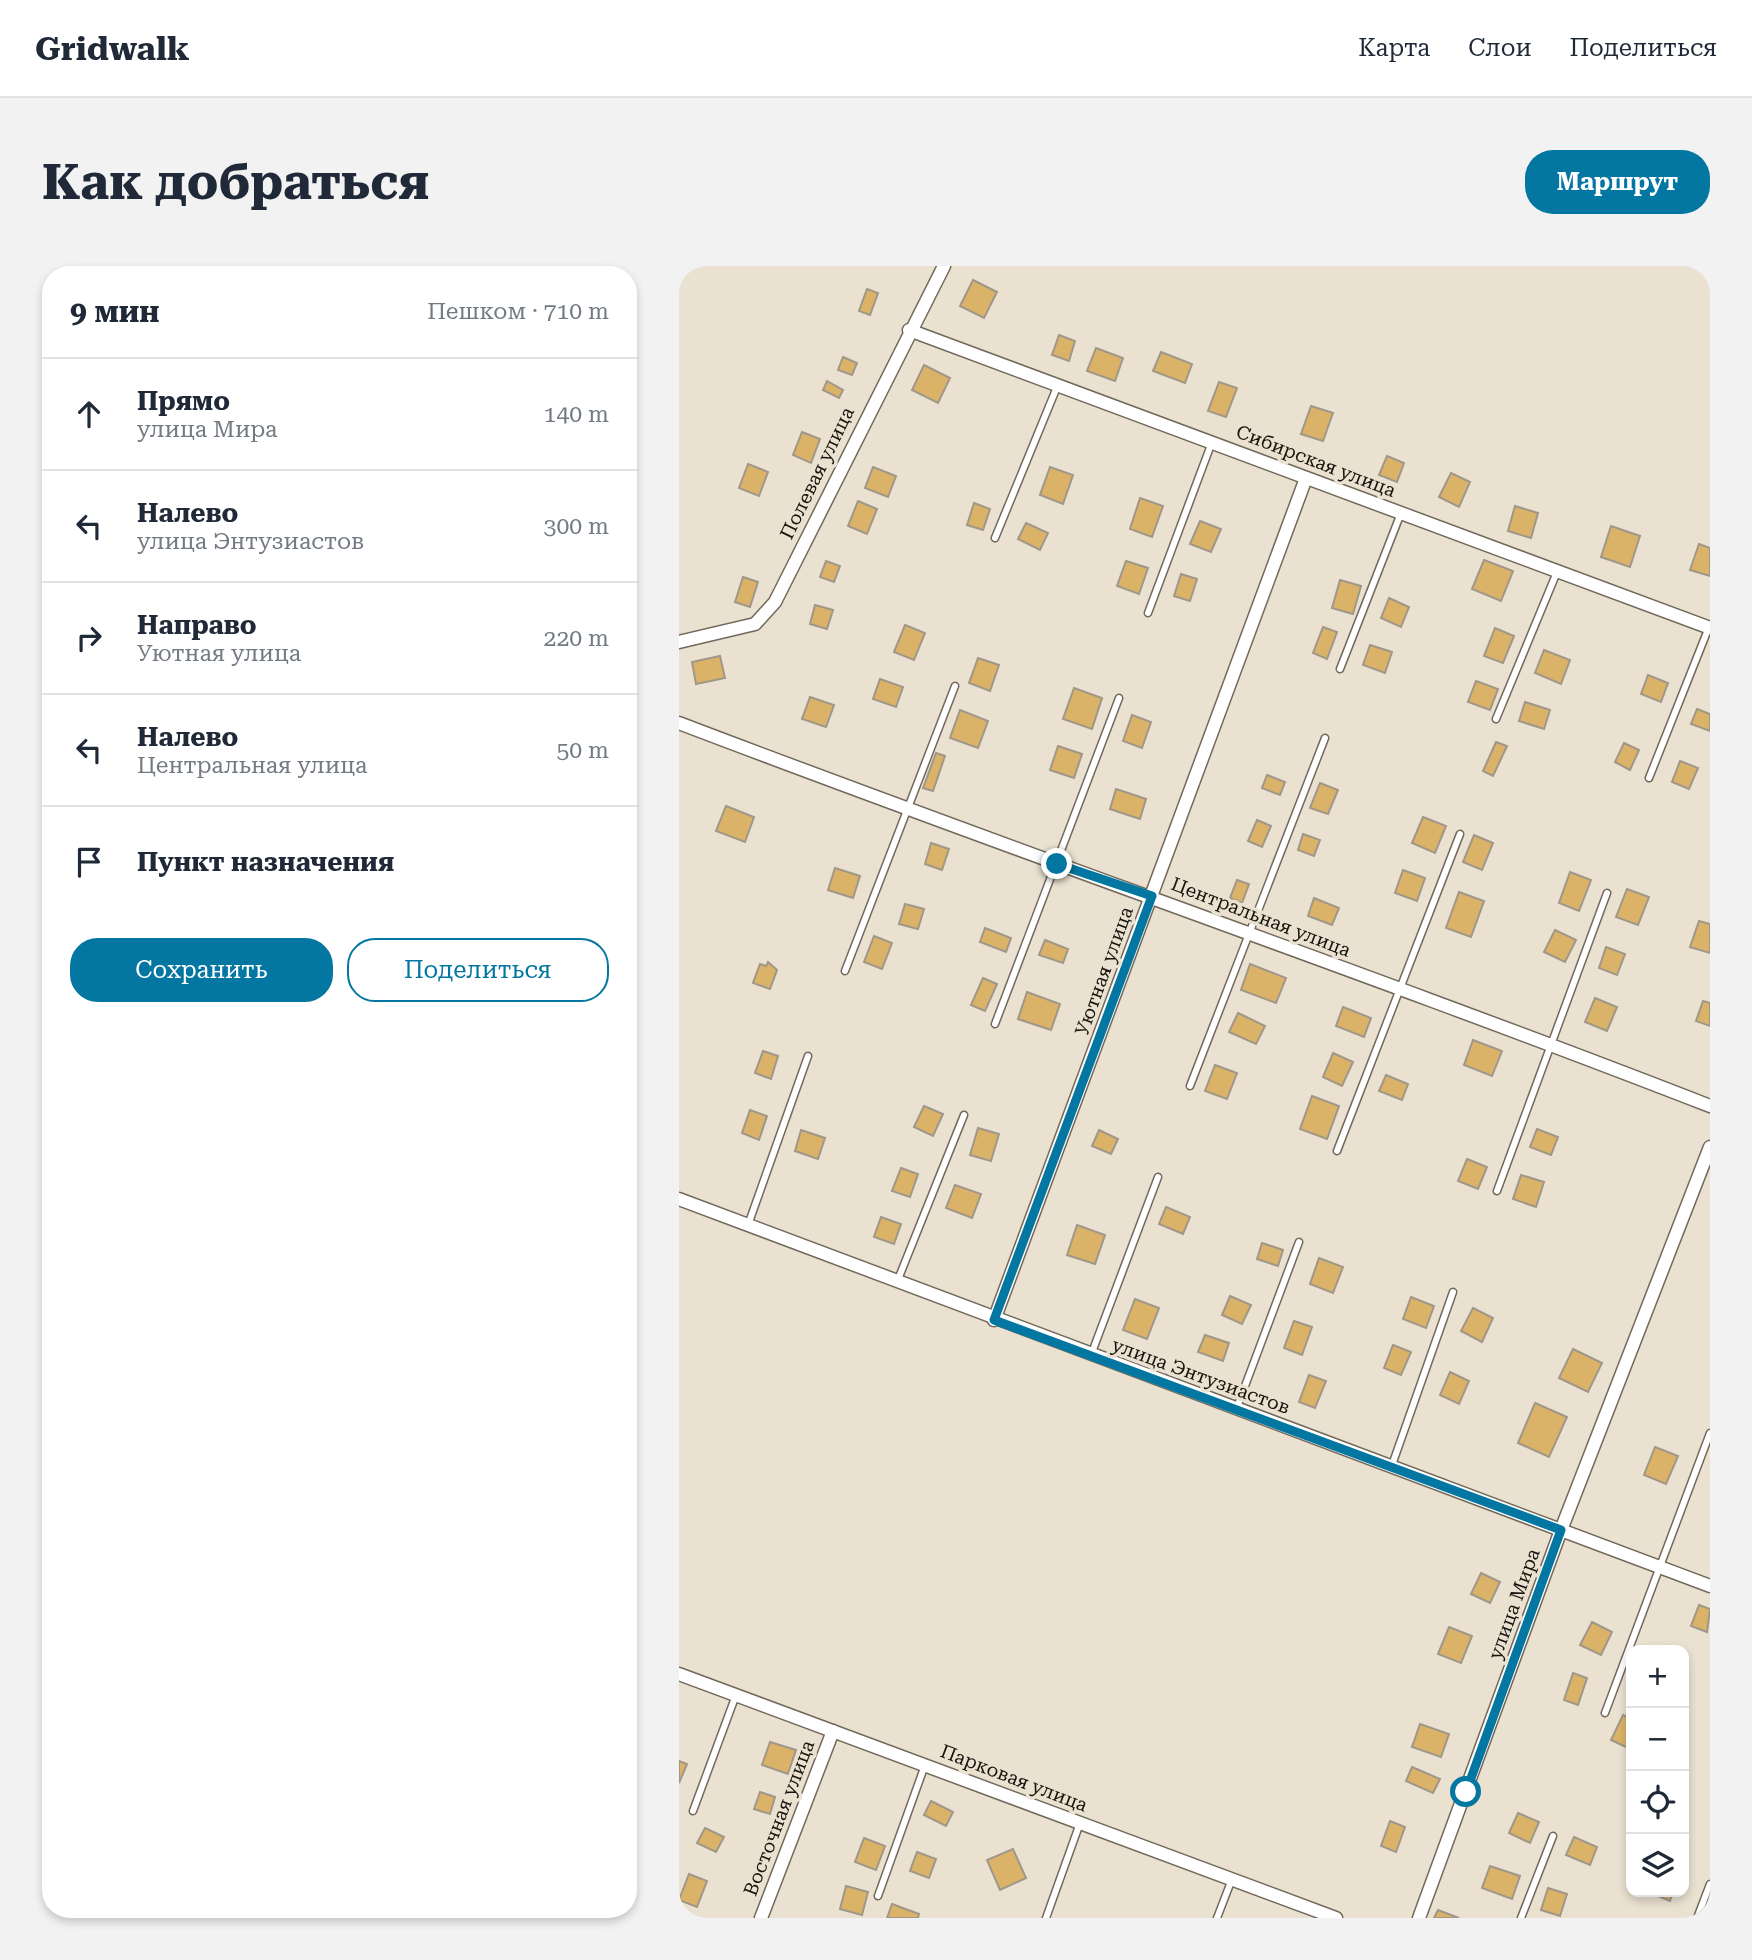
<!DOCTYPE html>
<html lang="ru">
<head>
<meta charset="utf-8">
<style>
	body { margin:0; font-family:"Roboto Serif",serif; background:#f2f2f3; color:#1f2937 }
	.controls { position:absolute; right:21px; bottom:21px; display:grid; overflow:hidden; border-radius:14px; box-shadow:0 4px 10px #0003 }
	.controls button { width:63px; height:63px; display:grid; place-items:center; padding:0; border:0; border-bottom:2px solid #e0e1e3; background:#fff; color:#1f2937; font:35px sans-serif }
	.stop { position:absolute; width:21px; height:21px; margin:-16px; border:5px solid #0377a1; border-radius:50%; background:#fff }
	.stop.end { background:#0377a1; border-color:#fff; box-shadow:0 2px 7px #0008 }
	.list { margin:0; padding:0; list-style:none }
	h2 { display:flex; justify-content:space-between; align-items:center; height:91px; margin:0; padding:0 28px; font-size:30px }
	h2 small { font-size:23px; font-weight:400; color:#747a83 }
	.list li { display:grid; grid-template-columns:46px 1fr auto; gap:21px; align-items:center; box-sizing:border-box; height:112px; padding:0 28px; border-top:2px solid #e0e1e3 }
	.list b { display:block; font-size:26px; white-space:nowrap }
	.list p { margin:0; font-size:23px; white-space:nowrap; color:#747a83 }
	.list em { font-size:23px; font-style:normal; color:#747a83 }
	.actions { display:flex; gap:14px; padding:21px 28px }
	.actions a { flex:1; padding:16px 0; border:2px solid #0377a1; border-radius:28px; text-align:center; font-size:24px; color:#0377a1 }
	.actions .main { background:#0377a1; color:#fff }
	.icon { flex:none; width:38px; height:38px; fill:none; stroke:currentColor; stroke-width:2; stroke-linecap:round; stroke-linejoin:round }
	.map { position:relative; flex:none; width:1031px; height:1652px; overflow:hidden; border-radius:28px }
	header { display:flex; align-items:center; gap:42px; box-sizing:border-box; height:98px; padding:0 35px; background:#fff; border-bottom:2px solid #e0e1e3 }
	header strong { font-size:33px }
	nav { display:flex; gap:38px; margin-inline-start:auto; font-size:24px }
	.intro { display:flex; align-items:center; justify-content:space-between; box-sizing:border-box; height:168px; padding:0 42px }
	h1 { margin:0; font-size:49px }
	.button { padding:18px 32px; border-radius:28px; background:#0377a1; color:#fff; font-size:24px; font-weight:700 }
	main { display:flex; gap:42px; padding:0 42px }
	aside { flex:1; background:#fff; border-radius:28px; box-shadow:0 4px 10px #0003 }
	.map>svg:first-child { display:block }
</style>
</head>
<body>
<header>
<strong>Gridwalk</strong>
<nav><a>Карта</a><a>Слои</a><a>Поделиться</a></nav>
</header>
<div class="intro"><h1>Как добраться</h1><a class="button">Маршрут</a></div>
<main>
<aside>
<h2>9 мин<small>Пешком · 710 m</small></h2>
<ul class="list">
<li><svg class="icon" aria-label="ahead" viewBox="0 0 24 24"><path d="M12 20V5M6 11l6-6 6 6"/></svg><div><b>Прямо</b><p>улица Мира</p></div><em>140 m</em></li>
<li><svg class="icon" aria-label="left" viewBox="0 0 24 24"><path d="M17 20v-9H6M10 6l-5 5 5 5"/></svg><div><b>Налево</b><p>улица Энтузиастов</p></div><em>300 m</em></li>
<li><svg class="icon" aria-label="right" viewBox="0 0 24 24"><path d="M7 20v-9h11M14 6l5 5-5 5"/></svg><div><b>Направо</b><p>Уютная улица</p></div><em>220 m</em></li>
<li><svg class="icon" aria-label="left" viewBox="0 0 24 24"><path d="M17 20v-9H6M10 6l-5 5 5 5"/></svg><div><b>Налево</b><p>Центральная улица</p></div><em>50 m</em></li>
<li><svg class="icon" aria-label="arrive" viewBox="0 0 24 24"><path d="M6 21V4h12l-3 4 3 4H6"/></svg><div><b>Пункт назначения</b></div></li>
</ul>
<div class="actions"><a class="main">Сохранить</a><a>Поделиться</a></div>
</aside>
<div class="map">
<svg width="1031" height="1652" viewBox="0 0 1031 1652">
	<rect width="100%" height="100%" fill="#eae1d1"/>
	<g fill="#dbb368" stroke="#a09788" stroke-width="2">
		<path d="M 294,14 L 318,26 L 305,52 L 281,40 Z"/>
		<path d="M 188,23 L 199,27 L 191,49 L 180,45 Z"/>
		<path d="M 380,69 L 396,75 L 390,95 L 373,89 Z"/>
		<path d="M 417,82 L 444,92 L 436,115 L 408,105 Z"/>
		<path d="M 482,86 L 513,98 L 506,117 L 474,105 Z"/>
		<path d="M 164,91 L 178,97 L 173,109 L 159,104 Z"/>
		<path d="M 245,99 L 271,112 L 259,137 L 233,124 Z"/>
		<path d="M 148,115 L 164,124 L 160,132 L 144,124 Z"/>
		<path d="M 540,116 L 558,122 L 547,151 L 529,145 Z"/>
		<path d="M 632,140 L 654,147 L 644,175 L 622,168 Z"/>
		<path d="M 123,166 L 141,173 L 132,197 L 114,189 Z"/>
		<path d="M 708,190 L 725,197 L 718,216 L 700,209 Z"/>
		<path d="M 69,198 L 89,206 L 80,230 L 60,222 Z"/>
		<path d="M 194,201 L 217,210 L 209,231 L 186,222 Z"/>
		<path d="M 371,201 L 394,209 L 384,238 L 361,229 Z"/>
		<path d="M 772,207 L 791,216 L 780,241 L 760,231 Z"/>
		<path d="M 461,232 L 484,240 L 473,271 L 451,263 Z"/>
		<path d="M 179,235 L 198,243 L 188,268 L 169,260 Z"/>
		<path d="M 295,237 L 311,243 L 304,264 L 288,259 Z"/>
		<path d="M 836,240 L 859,247 L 852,272 L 829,265 Z"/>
		<path d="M 521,255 L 542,263 L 532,286 L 511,278 Z"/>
		<path d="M 347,257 L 369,267 L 361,284 L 339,273 Z"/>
		<path d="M 932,260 L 961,270 L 951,301 L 922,291 Z"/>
		<path d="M 1020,278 L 1031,282 L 1031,310 L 1011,304 Z"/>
		<path d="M 805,294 L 834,305 L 822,335 L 793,323 Z"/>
		<path d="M 147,295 L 161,300 L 155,316 L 141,311 Z"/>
		<path d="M 447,295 L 469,302 L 460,328 L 438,320 Z"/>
		<path d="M 502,308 L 518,313 L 511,335 L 495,330 Z"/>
		<path d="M 64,311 L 79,316 L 71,341 L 56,336 Z"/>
		<path d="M 661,314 L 682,320 L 674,348 L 653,342 Z"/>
		<path d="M 710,332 L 730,341 L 722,361 L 702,352 Z"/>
		<path d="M 136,339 L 154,344 L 148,363 L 131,358 Z"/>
		<path d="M 226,359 L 246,367 L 235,394 L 215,386 Z"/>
		<path d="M 644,361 L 658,366 L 648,393 L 634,387 Z"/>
		<path d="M 816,362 L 835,370 L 824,397 L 805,390 Z"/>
		<path d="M 691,379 L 713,386 L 706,407 L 684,399 Z"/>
		<path d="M 865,384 L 891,394 L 882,418 L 856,407 Z"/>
		<path d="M 41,390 L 46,412 L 17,418 L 13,396 Z"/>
		<path d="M 299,392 L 320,399 L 311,425 L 290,417 Z"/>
		<path d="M 969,409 L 989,417 L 982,436 L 962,428 Z"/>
		<path d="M 201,413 L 224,421 L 217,441 L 194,433 Z"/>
		<path d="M 797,415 L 819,423 L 811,444 L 789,436 Z"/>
		<path d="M 395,422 L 423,432 L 413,463 L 384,453 Z"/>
		<path d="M 131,431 L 155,439 L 147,461 L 123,453 Z"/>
		<path d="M 846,436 L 871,444 L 865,463 L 840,455 Z"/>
		<path d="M 1018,443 L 1031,448 L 1031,465 L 1012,458 Z"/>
		<path d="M 281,444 L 309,455 L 299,482 L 271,472 Z"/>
		<path d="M 453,449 L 472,456 L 463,482 L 444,475 Z"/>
		<path d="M 817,476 L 828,480 L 814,510 L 804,505 Z"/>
		<path d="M 945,477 L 960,484 L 951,504 L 936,496 Z"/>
		<path d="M 379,480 L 403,488 L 395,512 L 371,504 Z"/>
		<path d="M 257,487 L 266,490 L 254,525 L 244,522 Z"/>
		<path d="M 1001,495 L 1019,502 L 1010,523 L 993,516 Z"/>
		<path d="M 588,509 L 606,516 L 601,529 L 583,522 Z"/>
		<path d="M 641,517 L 659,524 L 649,548 L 631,542 Z"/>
		<path d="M 437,523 L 467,533 L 461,553 L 431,543 Z"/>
		<path d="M 47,540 L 75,551 L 66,576 L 37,565 Z"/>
		<path d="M 744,551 L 767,560 L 756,587 L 733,577 Z"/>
		<path d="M 578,554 L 592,560 L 583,581 L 569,575 Z"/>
		<path d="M 624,568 L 641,574 L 635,590 L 619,584 Z"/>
		<path d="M 795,569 L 814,577 L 803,604 L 784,596 Z"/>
		<path d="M 252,577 L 270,583 L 263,604 L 246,598 Z"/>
		<path d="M 156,602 L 181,610 L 174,632 L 149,624 Z"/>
		<path d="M 724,604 L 746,612 L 738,635 L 716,627 Z"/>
		<path d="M 891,606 L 912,614 L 900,645 L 880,637 Z"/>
		<path d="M 558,614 L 570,618 L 563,637 L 551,632 Z"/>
		<path d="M 948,623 L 970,631 L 959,659 L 937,651 Z"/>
		<path d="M 780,626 L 805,635 L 792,671 L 767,662 Z"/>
		<path d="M 635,632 L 660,642 L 653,659 L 629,650 Z"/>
		<path d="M 226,638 L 245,643 L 239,663 L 220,658 Z"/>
		<path d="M 1020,655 L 1031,658 L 1031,687 L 1011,681 Z"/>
		<path d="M 306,662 L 332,672 L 327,686 L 301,676 Z"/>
		<path d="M 876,664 L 897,674 L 886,696 L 865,686 Z"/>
		<path d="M 195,670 L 213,677 L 203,703 L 185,696 Z"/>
		<path d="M 366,674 L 389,683 L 384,697 L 360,689 Z"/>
		<path d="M 927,681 L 946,688 L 938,709 L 920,702 Z"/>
		<path d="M 89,696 L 98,704 L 91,723 L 74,717 L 81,698 L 87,700 Z"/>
		<path d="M 571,698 L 607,712 L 597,737 L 562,724 Z"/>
		<path d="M 304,712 L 318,718 L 306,745 L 292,739 Z"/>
		<path d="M 348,726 L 381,738 L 372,764 L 339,753 Z"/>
		<path d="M 916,732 L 938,741 L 928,765 L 906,756 Z"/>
		<path d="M 1024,735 L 1031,737 L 1031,760 L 1017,755 Z"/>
		<path d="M 664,741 L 692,752 L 685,771 L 657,760 Z"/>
		<path d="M 559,747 L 586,760 L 577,778 L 550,766 Z"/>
		<path d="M 794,774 L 823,785 L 813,810 L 785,799 Z"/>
		<path d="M 84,785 L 99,790 L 92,813 L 76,807 Z"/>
		<path d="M 654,787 L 674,796 L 663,820 L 644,811 Z"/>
		<path d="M 536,799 L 558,807 L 548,833 L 526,825 Z"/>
		<path d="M 707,809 L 729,818 L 723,834 L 700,825 Z"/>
		<path d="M 633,830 L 660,840 L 648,873 L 621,863 Z"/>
		<path d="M 245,840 L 264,848 L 254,870 L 235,861 Z"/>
		<path d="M 71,844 L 88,850 L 80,874 L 63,867 Z"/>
		<path d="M 299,862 L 320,868 L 312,895 L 291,889 Z"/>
		<path d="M 858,863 L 879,871 L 872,889 L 851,881 Z"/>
		<path d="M 122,864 L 146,872 L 139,893 L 116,885 Z"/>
		<path d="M 420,864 L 439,873 L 432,888 L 413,880 Z"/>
		<path d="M 788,893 L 808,901 L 799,923 L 779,915 Z"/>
		<path d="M 222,902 L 239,908 L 231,931 L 213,925 Z"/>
		<path d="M 842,909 L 865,916 L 857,941 L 834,933 Z"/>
		<path d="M 276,919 L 302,928 L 293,952 L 267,942 Z"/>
		<path d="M 487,941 L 511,951 L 504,968 L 480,958 Z"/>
		<path d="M 202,951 L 222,958 L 215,978 L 195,971 Z"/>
		<path d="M 398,959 L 426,969 L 416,998 L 388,989 Z"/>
		<path d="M 583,977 L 604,984 L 599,1000 L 578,993 Z"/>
		<path d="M 640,992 L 664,1001 L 654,1027 L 631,1018 Z"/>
		<path d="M 551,1030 L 572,1039 L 563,1058 L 543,1049 Z"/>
		<path d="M 732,1031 L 755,1040 L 747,1062 L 724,1053 Z"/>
		<path d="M 456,1033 L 480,1042 L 468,1073 L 444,1064 Z"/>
		<path d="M 794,1042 L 814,1052 L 803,1076 L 782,1065 Z"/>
		<path d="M 615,1055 L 633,1061 L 623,1089 L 605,1082 Z"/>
		<path d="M 526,1069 L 550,1077 L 544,1095 L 519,1086 Z"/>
		<path d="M 714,1079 L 732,1086 L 722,1109 L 705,1102 Z"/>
		<path d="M 894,1083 L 923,1097 L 909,1126 L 880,1112 Z"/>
		<path d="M 771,1106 L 790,1115 L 780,1138 L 761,1129 Z"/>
		<path d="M 630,1109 L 647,1115 L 636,1142 L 620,1136 Z"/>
		<path d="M 856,1137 L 888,1151 L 870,1191 L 839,1177 Z"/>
		<path d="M 976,1181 L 999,1190 L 987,1218 L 965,1209 Z"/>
		<path d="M 802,1307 L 821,1316 L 811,1337 L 792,1328 Z"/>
		<path d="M 1020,1339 L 1031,1343 L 1028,1366 L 1012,1360 Z"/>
		<path d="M 913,1356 L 933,1366 L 922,1389 L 901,1379 Z"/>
		<path d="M 770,1361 L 793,1370 L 782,1397 L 759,1388 Z"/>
		<path d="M 894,1407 L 908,1412 L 899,1439 L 885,1434 Z"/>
		<path d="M 944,1449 L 952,1453 L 951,1483 L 932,1474 Z"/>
		<path d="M 741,1458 L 770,1468 L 762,1491 L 733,1481 Z"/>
		<path d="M 91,1476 L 117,1484 L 109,1508 L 83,1499 Z"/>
		<path d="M 0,1495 L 8,1498 L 0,1517 Z"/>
		<path d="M 733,1501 L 761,1513 L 754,1527 L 727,1515 Z"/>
		<path d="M 81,1526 L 96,1531 L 91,1548 L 75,1543 Z"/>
		<path d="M 252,1535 L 274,1546 L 267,1560 L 245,1549 Z"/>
		<path d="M 839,1547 L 860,1556 L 851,1577 L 830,1567 Z"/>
		<path d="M 711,1555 L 726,1561 L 717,1586 L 702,1580 Z"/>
		<path d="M 26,1562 L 45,1571 L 37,1586 L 18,1577 Z"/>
		<path d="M 895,1571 L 918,1581 L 911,1599 L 887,1589 Z"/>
		<path d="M 185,1572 L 206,1580 L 197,1604 L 176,1596 Z"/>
		<path d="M 334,1583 L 347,1612 L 321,1624 L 308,1594 Z"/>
		<path d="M 238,1586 L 257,1593 L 250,1612 L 231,1605 Z"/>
		<path d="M 811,1600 L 841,1610 L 833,1633 L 803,1622 Z"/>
		<path d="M 10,1608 L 28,1615 L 18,1641 L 0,1634 Z"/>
		<path d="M 167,1620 L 189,1626 L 183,1649 L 161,1643 Z"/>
		<path d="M 869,1622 L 888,1628 L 881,1650 L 862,1644 Z"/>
		<path d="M 969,1626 L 994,1626 L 991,1635 Z"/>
		<path d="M 213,1638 L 240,1648 L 239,1652 L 208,1652 Z"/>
		<path d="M 759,1644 L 780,1652 L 755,1652 Z"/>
	</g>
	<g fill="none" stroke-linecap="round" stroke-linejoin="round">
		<g stroke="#72695b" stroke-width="9">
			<g id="lane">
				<path d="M 316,272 L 378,121"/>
				<path d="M 469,347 L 533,176"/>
				<path d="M 661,403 L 722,247"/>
				<path d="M 817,453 L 878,306"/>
				<path d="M 970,512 L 1030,361"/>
				<path d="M 166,705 L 276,420"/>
				<path d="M 316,758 L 440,432"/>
				<path d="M 511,820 L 646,472"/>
				<path d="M 658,885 L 781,568"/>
				<path d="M 818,925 L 928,627"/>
				<path d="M 69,959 L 129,790"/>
				<path d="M 218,1016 L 285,849"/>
				<path d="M 412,1089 L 479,911"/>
				<path d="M 557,1144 L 620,976"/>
				<path d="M 712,1202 L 774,1026"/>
				<path d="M 926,1447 L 1031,1167"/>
				<path d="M 14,1545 L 57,1429"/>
				<path d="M 199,1630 L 246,1499"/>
				<path d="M 367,1652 L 401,1557"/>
				<path d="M 538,1652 L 553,1613"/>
				<path d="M 842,1652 L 874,1570"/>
				<path d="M 1018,1652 L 1031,1618"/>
			</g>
		</g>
		<g stroke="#72695b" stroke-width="15">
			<g id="street">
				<path d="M 230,64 L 1031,362"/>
				<path d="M 0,376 L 76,358 L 96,336 L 265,0"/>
				<path d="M 0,457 C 343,588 689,707 1031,840"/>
				<path d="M 0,933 L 1031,1320"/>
				<path d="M 315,1054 L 627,212"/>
				<path d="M 0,1408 L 657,1652"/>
				<path d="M 82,1652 L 154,1465"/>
				<path d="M 740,1652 L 882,1264 L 1031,881"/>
			</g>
		</g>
		<use href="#lane" stroke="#fff" stroke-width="6"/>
		<use href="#street" stroke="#fff" stroke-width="12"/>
	</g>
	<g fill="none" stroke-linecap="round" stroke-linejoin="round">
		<path stroke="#0377a1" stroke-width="9" d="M 378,598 L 473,630 L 315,1054 L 882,1264 L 787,1526"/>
	</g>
	<g text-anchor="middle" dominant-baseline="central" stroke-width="7" stroke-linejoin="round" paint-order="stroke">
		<g font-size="19" fill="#17140e" stroke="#eae1d1">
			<text transform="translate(637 195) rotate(21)">Сибирская улица</text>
			<text transform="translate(138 207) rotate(-64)">Полевая улица</text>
			<text transform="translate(582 651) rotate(21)">Центральная улица</text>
			<text transform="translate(425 705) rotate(-70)">Уютная улица</text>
			<text transform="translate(522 1110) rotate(20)">улица Энтузиастов</text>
			<text transform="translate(835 1338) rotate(-70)">улица Мира</text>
			<text transform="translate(335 1512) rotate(21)">Парковая улица</text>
			<text transform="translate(100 1552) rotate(-69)">Восточная улица</text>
		</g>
	</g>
</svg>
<div class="controls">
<button>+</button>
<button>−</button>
<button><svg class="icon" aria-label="locate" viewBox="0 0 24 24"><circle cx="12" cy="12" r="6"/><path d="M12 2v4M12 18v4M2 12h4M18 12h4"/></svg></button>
<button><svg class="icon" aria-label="layers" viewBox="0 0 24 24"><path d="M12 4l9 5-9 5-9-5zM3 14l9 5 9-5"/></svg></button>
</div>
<div class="stop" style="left:787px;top:1526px"></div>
<div class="stop end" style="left:378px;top:598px"></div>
</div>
</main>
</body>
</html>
